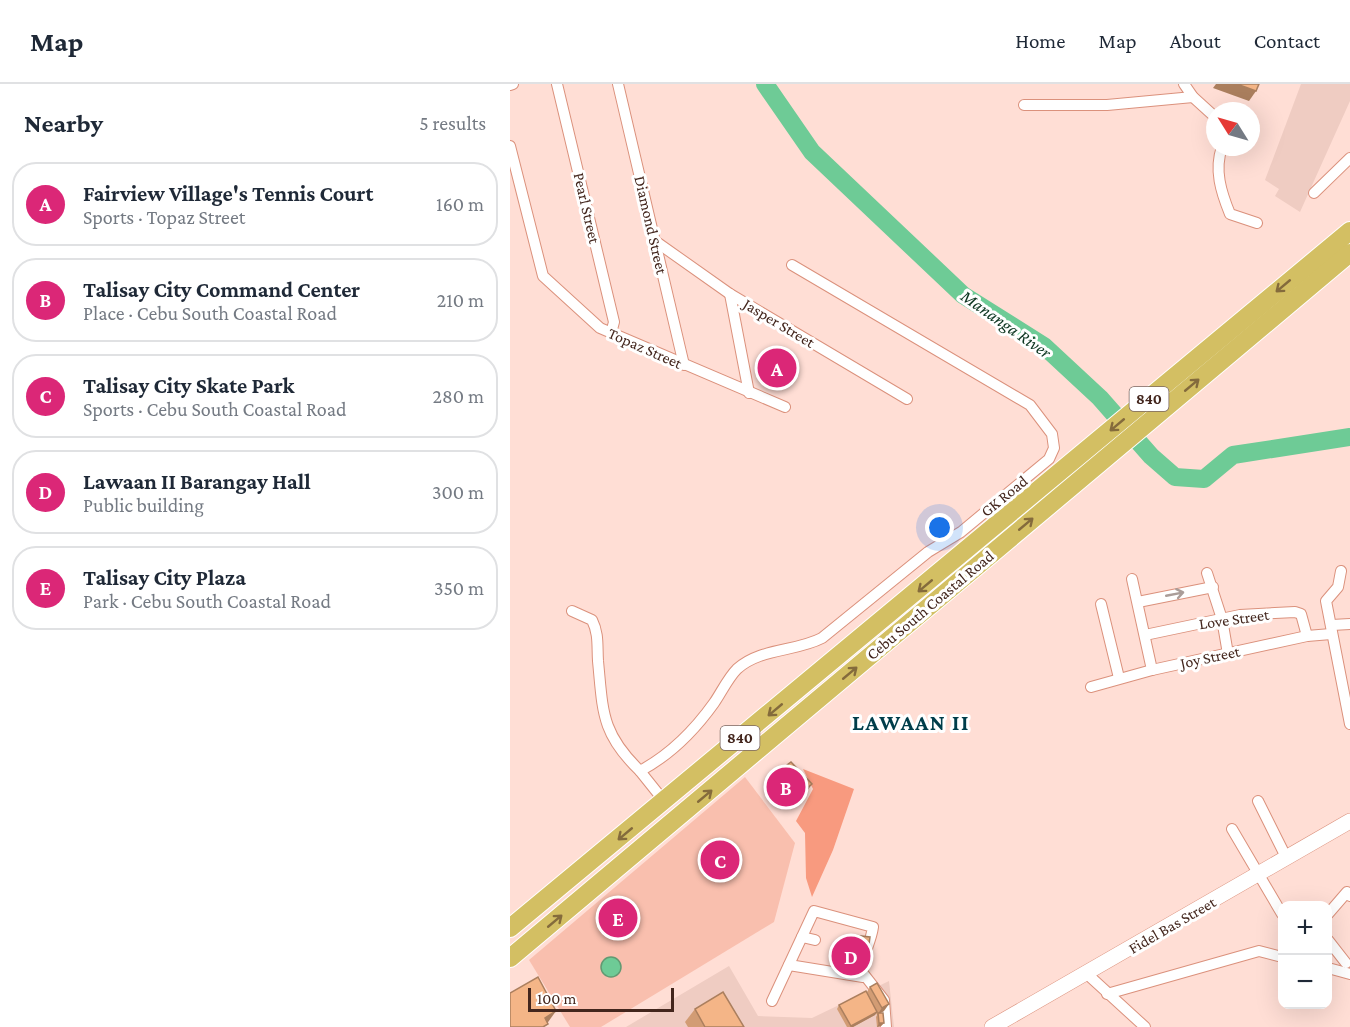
<!DOCTYPE html>
<html lang="en">
<head>
<meta charset="utf-8">
<style>
	body { margin:0; font-family:"Crimson Pro",serif; background:#f6f6f7; color:#1f2937 }
	.controls { position:absolute; right:18px; bottom:18px; display:grid; overflow:hidden; border-radius:12px; box-shadow:0 6px 24px #0002 }
	.controls button { width:54px; height:54px; display:grid; place-items:center; padding:0; border:0; border-bottom:2px solid #e0e1e3; background:#fff; color:#1f2937; font:30px sans-serif }
	.compass { position:absolute; left:696px; top:18px; width:54px; height:54px; border-radius:50%; background:#fff; box-shadow:0 6px 24px #0002; rotate:307deg }
	.scale { position:absolute; left:18px; bottom:15px; width:146px; box-sizing:border-box; padding-left:6px; border:3px solid #43261d; border-top:0; font-size:16px; line-height:21px; white-space:nowrap; color:#43261d; -webkit-text-stroke:4px #fff; paint-order:stroke }
	.you { position:absolute; left:430px; top:444px; width:21px; height:21px; margin:-15px; border:4px solid #fff; border-radius:50%; background:#1a73e8; box-shadow:0 0 0 9px #1a73e833 }
	.badge { display:grid; place-items:center; width:39px; height:39px; border-radius:50%; background:#db2777; color:#fff; font-size:20px; font-weight:700 }
	.pin { position:absolute; translate:-50% -50%; border:3px solid #fff; box-shadow:0 2px 6px #0006 }
	.list { margin:0; padding:0; list-style:none }
	h2 { display:flex; justify-content:space-between; align-items:center; height:78px; margin:0; padding:0 24px; font-size:26px }
	h2 small { font-size:20px; font-weight:400; color:#747a83 }
	.list li { display:grid; grid-template-columns:39px 1fr auto; gap:18px; align-items:center; box-sizing:border-box; height:84px; margin:0 12px 12px; padding:0 12px; border:2px solid #e0e1e3; border-radius:24px }
	.list b { display:block; font-size:22px; white-space:nowrap }
	.list p { margin:0; font-size:20px; white-space:nowrap; color:#747a83 }
	.list em { font-size:20px; font-style:normal; color:#747a83 }
	.map { position:relative; flex:none; width:840px; height:943px; overflow:hidden }
	header { display:flex; align-items:center; gap:36px; box-sizing:border-box; height:84px; padding:0 30px; background:#fff; border-bottom:2px solid #e0e1e3 }
	header strong { font-size:28px }
	nav { display:flex; gap:33px; margin-inline-start:auto; font-size:21px }
	main { display:flex }
	aside { flex:1; background:#fff }
	.map>svg:first-child { display:block }
</style>
</head>
<body>
<header>
<strong>Map</strong>
<nav><a>Home</a><a>Map</a><a>About</a><a>Contact</a></nav>
</header>
<main>
<aside>
<h2>Nearby<small>5 results</small></h2>
<ul class="list">
<li><span class="badge">A</span><div><b>Fairview Village's Tennis Court</b><p>Sports · Topaz Street</p></div><em>160 m</em></li>
<li><span class="badge">B</span><div><b>Talisay City Command Center</b><p>Place · Cebu South Coastal Road</p></div><em>210 m</em></li>
<li><span class="badge">C</span><div><b>Talisay City Skate Park</b><p>Sports · Cebu South Coastal Road</p></div><em>280 m</em></li>
<li><span class="badge">D</span><div><b>Lawaan II Barangay Hall</b><p>Public building</p></div><em>300 m</em></li>
<li><span class="badge">E</span><div><b>Talisay City Plaza</b><p>Park · Cebu South Coastal Road</p></div><em>350 m</em></li>
</ul>
</aside>
<div class="map">
<svg width="840" height="943" viewBox="0 0 840 943">
	<rect width="100%" height="100%" fill="#ffded5"/>
	<g fill="#efccc2">
		<path d="M 791,0 L 840,0 L 840,17 L 790,128 L 765,112 L 769,105 L 755,96 Z"/>
		<path d="M 219,882 L 248,932 L 302,934 L 379,897 L 384,943 L 116,943 Z"/>
	</g>
	<g fill="#f9bfae">
		<path d="M 258,270 L 283,288 L 275,299 L 250,280 Z"/>
		<path d="M 235,693 L 285,759 L 264,838 L 91,943 L 60,943 L 19,876 Z"/>
	</g>
	<path fill="#f89a7f" d="M 293,685 L 344,705 L 323,766 L 302,813 L 296,794 L 295,749 L 286,737 L 303,705 Z"/>
	<circle fill="#6ecb96" stroke="#619a72" stroke-width="1.5" cx="101" cy="883" r="10"/>
	<g fill="none" stroke-linecap="round" stroke-linejoin="round">
		<path stroke="#6ecb96" stroke-width="18" d="M 255,0 L 302,68 L 453,211 L 534,262 L 590,314 L 641,372 L 665,393 L 694,395 L 723,371 L 840,353"/>
		<g stroke="#db917c" stroke-width="12">
			<g id="street">
				<path d="M 47,0 L 104,238 L 101,249"/>
				<path d="M 108,0 L 174,281"/>
				<path d="M 674,0 L 683,13 L 705,33"/>
				<path d="M 0,1 L 3,0"/>
				<path d="M 514,21 L 597,21 L 683,13"/>
				<path d="M 0,62 L 33,192 L 90,244 L 275,323"/>
				<path d="M 712,63 C 704,86 711,108 720,130 L 747,139"/>
				<path d="M 804,109 L 840,74"/>
				<path d="M 145,157 L 220,210 L 397,315"/>
				<path d="M 220,210 L 239,309"/>
				<path d="M 831,487 L 828,503 L 816,517 L 840,640"/>
				<path d="M 697,489 L 712,535 L 718,570"/>
				<path d="M 622,495 L 642,586"/>
				<path d="M 628,518 L 703,503"/>
				<path d="M 591,520 L 609,594"/>
				<path d="M 62,527 L 82,536 C 89,550 87,562 88,577 C 93,628 91,649 130,687"/>
				<path d="M 822,541 L 840,540"/>
				<path d="M 635,551 L 730,531 L 785,528 L 791,530 L 797,552"/>
				<path d="M 581,603 L 642,586 L 797,552 L 821,550"/>
				<path d="M 154,717 L 130,687 C 160,671 184,647 204,619 C 211,609 218,594 227,585 C 250,564 285,568 312,554 L 418,468 L 451,448 L 539,375 L 544,364 L 542,350 L 520,321 L 282,181"/>
				<path d="M 748,717 L 776,773"/>
				<path d="M 722,745 L 772,830"/>
				<path d="M 818,830 L 837,808 L 840,812"/>
				<path d="M 292,853 L 305,856"/>
				<path d="M 818,856 L 836,879"/>
				<path d="M 279,881 L 353,893"/>
				<path d="M 818,884 L 840,890"/>
				<path d="M 576,889 L 635,943"/>
				<path d="M 597,910 L 749,867 L 772,873"/>
				<path d="M 262,917 L 304,827 L 363,843 C 361,859 351,873 352,888 L 374,916 L 376,943"/>
			</g>
		</g>
		<g stroke="#db917c" stroke-width="16">
			<path id="secondary" d="M 482,943 L 840,737"/>
		</g>
		<g stroke="#fff" stroke-width="20">
			<g id="highway">
				<path d="M 0,844 L 840,147"/>
				<path d="M 0,874 L 840,169"/>
			</g>
		</g>
		<use href="#street" stroke="#fff" stroke-width="10"/>
		<use href="#secondary" stroke="#fff" stroke-width="15"/>
		<use href="#highway" stroke="#d3bf63" stroke-width="18"/>
	</g>
	<g fill="#d29c74">
		<path d="M 261,693 L 297,707 L 276,723 L 256,699 Z"/>
		<path d="M 342,851 L 349,881 L 331,878 L 333,864 Z"/>
		<path d="M 360,903 L 374,927 L 370,929 L 374,939 L 371,942 L 367,943 L 366,933 L 367,931 L 366,929 L 365,931 L 343,943 L 337,943 L 327,925 L 329,921 L 357,908 Z"/>
		<path d="M 185,925 L 234,943 L 178,943 L 175,938 Z"/>
	</g>
	<g fill="#ab7f5e">
		<path d="M 706,0 L 727,0 L 746,7 L 739,17 L 703,4 Z"/>
		<path d="M 302,700 L 297,707 L 276,723 L 281,717 Z"/>
		<path d="M 340,865 L 358,867 L 349,881 L 331,878 Z"/>
		<path d="M 379,920 L 374,927 L 367,931 L 372,924 Z"/>
		<path d="M 46,927 L 36,941 L 35,934 Z"/>
		<path d="M 367,928 L 365,931 L 343,943 L 340,943 Z"/>
		<path d="M 369,939 L 374,939 L 371,942 L 367,943 Z"/>
	</g>
	<g fill="#f4b587" stroke="#ab7f5e" stroke-width="1.5">
		<path d="M 727,0 L 749,0 L 746,7 Z"/>
		<path d="M 281,678 L 302,700 L 281,717 L 261,693 Z"/>
		<path d="M 342,851 L 360,853 L 358,867 L 340,865 Z"/>
		<path d="M 28,893 L 46,927 L 35,934 L 38,940 L 33,943 L 0,943 L 0,909 Z"/>
		<path d="M 367,899 L 379,920 L 372,924 L 360,903 Z"/>
		<path d="M 356,907 L 367,928 L 341,942 L 329,921 Z"/>
		<path d="M 213,908 L 234,943 L 195,943 L 185,925 Z"/>
		<path d="M 368,929 L 373,929 L 374,939 L 369,939 Z"/>
	</g>
	<defs><path id="oneway-shaft" d="M-6 0H5M1.5-3L5.5 0L1.5 3" fill="none" stroke-width="1.6" stroke-linecap="round" stroke-linejoin="round" transform="scale(1.5)"/></defs>
	<g stroke="#846b3c">
		<use href="#oneway-shaft" transform="translate(773 202) rotate(140)"/>
		<use href="#oneway-shaft" transform="translate(682 301) rotate(-40)"/>
		<use href="#oneway-shaft" transform="translate(607 341) rotate(140)"/>
		<use href="#oneway-shaft" transform="translate(516 440) rotate(-40)"/>
		<use href="#oneway-shaft" transform="translate(415 502) rotate(140)"/>
		<use href="#oneway-shaft" transform="translate(340 589) rotate(-40)"/>
		<use href="#oneway-shaft" transform="translate(265 626) rotate(140)"/>
		<use href="#oneway-shaft" transform="translate(195 712) rotate(-40)"/>
		<use href="#oneway-shaft" transform="translate(115 750) rotate(140)"/>
		<use href="#oneway-shaft" transform="translate(45 837) rotate(-40)"/>
	</g>
	<use stroke="#aa9d99" href="#oneway-shaft" transform="translate(665 510) rotate(-11)"/>
	<g text-anchor="middle" dominant-baseline="central" stroke-width="6" stroke-linejoin="round" paint-order="stroke">
		<g fill="#fff" stroke="#7b6761" stroke-width="1.5">
			<rect x="619.5" y="303" width="39" height="24" rx="4.5"/>
			<rect x="210.5" y="642" width="39" height="24" rx="4.5"/>
		</g>
		<g font-size="15" font-weight="bold" fill="#43261d">
			<text x="639" y="315">840</text>
			<text x="230" y="654">840</text>
		</g>
		<g font-size="16" fill="#43261d" stroke="#fff">
			<text transform="translate(77 124) rotate(77)">Pearl Street</text>
			<text transform="translate(141 141) rotate(77)">Diamond Street</text>
			<text transform="translate(269 239) rotate(31)">Jasper Street</text>
			<text transform="translate(135 264) rotate(24)">Topaz Street</text>
			<text transform="translate(494 412) rotate(-39)">GK Road</text>
			<text transform="translate(420 521) rotate(-40)">Cebu South Coastal Road</text>
			<text transform="translate(724 535) rotate(-8)">Love Street</text>
			<text transform="translate(700 573) rotate(-12)">Joy Street</text>
			<text transform="translate(662 841) rotate(-30)">Fidel Bas Street</text>
		</g>
		<g font-size="18" font-style="italic" fill="#0d3621" stroke="#fff">
			<text transform="translate(496 240) rotate(35)">Mananga River</text>
		</g>
		<g font-size="22" font-weight="bold" letter-spacing="1.5" fill="#003d4a" stroke="#fff">
			<text x="401" y="638">LAWAAN II</text>
		</g>
	</g>
</svg>
<div class="controls">
<button>+</button>
<button>−</button>
</div>
<svg class="compass" viewBox="-18 -18 36 36"><path d="M0-13l5 13h-10z" fill="#e53935"/><path d="M0 13l5-13h-10z" fill="#747a83"/></svg>
<div class="scale">100 m</div>
<div class="you"></div>
<div class="pin badge" style="left:267px;top:284px">A</div>
<div class="pin badge" style="left:276px;top:703px">B</div>
<div class="pin badge" style="left:210px;top:776px">C</div>
<div class="pin badge" style="left:341px;top:872px">D</div>
<div class="pin badge" style="left:108px;top:834px">E</div>
</div>
</main>
</body>
</html>
